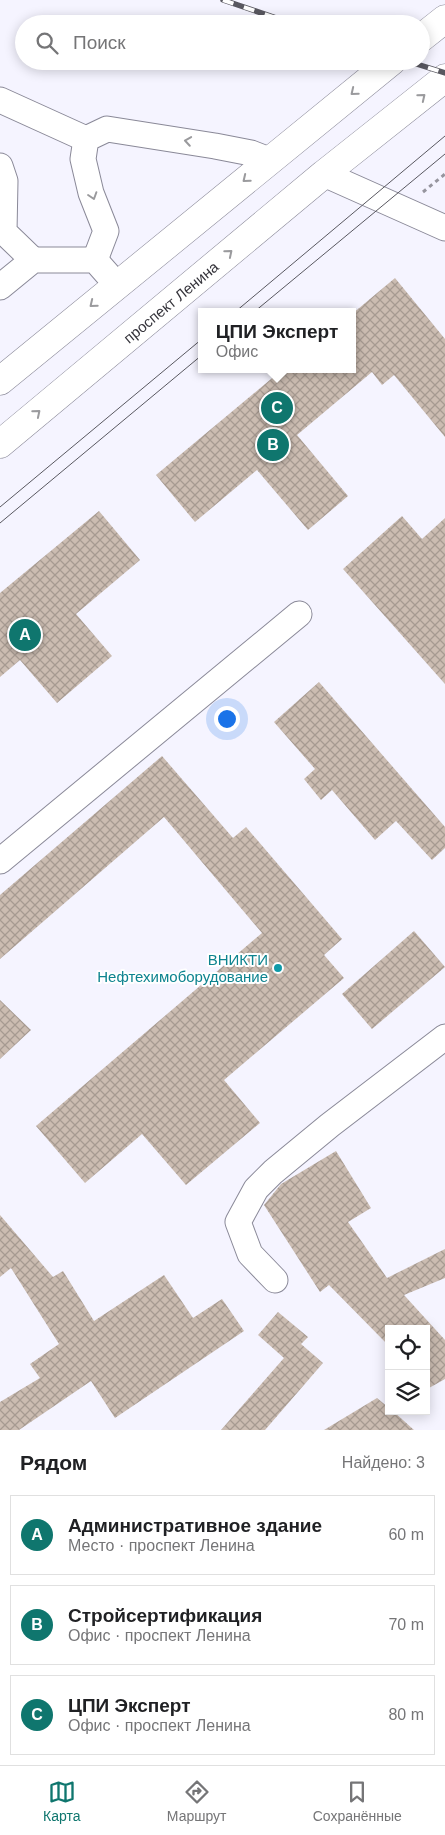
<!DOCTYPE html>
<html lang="ru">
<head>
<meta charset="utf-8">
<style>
	body { margin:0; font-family:Helvetica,sans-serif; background:#f2f2f2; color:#202124 }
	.controls { position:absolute; right:15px; bottom:15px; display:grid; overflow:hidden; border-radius:0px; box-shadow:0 2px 12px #0003 }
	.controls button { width:45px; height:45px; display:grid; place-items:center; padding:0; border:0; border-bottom:1px solid #e0e0e0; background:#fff; color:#202124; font:25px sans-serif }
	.you { position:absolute; left:226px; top:718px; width:18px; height:18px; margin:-12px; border:4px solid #fff; border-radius:50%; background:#1a73e8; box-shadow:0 0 0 8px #1a73e833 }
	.badge { display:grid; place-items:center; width:32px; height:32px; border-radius:50%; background:#0f766e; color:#fff; font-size:16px; font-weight:700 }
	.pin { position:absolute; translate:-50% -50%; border:2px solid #fff; box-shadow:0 1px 5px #0006 }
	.popup { position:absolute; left:198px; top:308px; width:158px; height:65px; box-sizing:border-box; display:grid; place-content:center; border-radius:0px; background:#fff; filter:drop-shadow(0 1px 4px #0005); font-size:16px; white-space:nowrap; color:#757577 }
	.popup b { font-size:19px; color:#202124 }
	.popup::after { content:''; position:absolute; left:50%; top:100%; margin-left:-10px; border:10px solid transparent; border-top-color:#fff }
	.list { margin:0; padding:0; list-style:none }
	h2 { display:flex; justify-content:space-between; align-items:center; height:65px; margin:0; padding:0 20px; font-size:21px }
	h2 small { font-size:16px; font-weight:400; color:#757577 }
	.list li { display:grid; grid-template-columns:32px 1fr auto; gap:15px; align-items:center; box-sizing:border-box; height:80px; margin:0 10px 10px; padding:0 10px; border:1px solid #e0e0e0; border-radius:0px }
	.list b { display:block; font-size:19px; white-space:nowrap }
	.list p { margin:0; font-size:16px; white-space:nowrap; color:#757577 }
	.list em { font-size:16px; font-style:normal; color:#757577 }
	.icon { flex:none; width:28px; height:28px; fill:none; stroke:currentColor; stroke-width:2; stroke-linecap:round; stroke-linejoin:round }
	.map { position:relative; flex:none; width:445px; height:1430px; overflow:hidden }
	.search { position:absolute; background:#fff; box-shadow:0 2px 12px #0003; left:15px; right:15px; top:15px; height:55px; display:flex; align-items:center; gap:12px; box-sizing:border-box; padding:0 18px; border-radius:28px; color:#757577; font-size:19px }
	.sheet { height:335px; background:#fff }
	nav { display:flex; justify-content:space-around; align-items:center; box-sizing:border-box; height:70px; border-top:1px solid #e0e0e0; background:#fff; font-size:14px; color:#757577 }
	nav a { display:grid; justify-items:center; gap:2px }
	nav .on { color:#0f766e }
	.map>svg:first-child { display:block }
</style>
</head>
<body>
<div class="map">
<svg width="445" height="1430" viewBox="0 0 445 1430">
	<defs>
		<pattern id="building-cross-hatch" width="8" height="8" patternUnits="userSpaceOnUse" patternTransform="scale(1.25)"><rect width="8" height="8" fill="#cbbcb1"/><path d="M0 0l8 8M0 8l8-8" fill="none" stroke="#a69a91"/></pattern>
	</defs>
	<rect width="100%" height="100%" fill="#f5f4ff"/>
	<g fill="url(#building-cross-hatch)">
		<path d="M 395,278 L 445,339 L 445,437 L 394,375 L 382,385 L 372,372 L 297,435 L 348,496 L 308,530 L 257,470 L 195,522 L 156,475 L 283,369 L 352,369 L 352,314 Z"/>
		<path d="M 99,511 L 140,560 L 76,614 L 112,656 L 57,703 L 20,660 L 0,677 L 0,593 Z"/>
		<path d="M 402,516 L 422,539 L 445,518 L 445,684 L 343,569 Z"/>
		<path d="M 319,682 L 445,827 L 445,848 L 432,860 L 396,821 L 375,840 L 332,790 L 321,800 L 304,779 L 315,769 L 274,722 Z"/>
		<path d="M 162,756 L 233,838 L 246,827 L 342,939 L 324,955 L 344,978 L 224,1080 L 260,1123 L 186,1185 L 142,1134 L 85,1183 L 36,1126 L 262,933 L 164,817 L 0,959 L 0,895 Z"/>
		<path d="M 414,931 L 445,967 L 372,1029 L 342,994 Z"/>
		<path d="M 0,1000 L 31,1030 L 0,1059 Z"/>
		<path d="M 336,1151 L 371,1208 L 348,1222 L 387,1278 L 445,1249 L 445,1278 L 404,1295 L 445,1340 L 445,1379 L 429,1388 L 426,1385 L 426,1329 L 389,1329 L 389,1346 L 329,1285 L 320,1292 L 264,1205 L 281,1184 Z"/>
		<path d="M 0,1215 L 53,1277 L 63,1271 L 94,1321 L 164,1275 L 193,1318 L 222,1299 L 244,1331 L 115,1418 L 91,1381 L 19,1430 L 0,1430 L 0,1402 L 40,1378 L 30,1364 L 59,1344 L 11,1268 L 0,1277 Z"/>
		<path d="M 278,1312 L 308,1337 L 301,1344 L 323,1363 L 265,1430 L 221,1430 L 284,1358 L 258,1335 Z"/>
		<path d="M 377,1398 L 389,1408 L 389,1411 L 393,1411 L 414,1430 L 324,1430 Z"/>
	</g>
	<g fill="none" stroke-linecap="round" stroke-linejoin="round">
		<g stroke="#8a8998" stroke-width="27">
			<g id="minor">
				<path d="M 0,100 L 86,139"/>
				<path d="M 0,166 L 5,181 L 4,232 L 33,260"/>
				<path d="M 324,174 L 445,228"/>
				<path d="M 95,260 L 106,231 L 91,193 L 83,159 L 86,139 L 107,129 L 215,146 L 251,153 L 269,160"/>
				<path d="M 0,287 L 33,260 L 95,260 L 117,285"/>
				<path d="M 0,861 L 299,614"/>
				<path d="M 275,1280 L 250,1254 L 238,1222 L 256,1189 L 273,1172 L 330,1125 L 445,1037"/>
			</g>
		</g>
		<g stroke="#8a8998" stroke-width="29">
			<g id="major">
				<path d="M 421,38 L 445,19"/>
				<path d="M 0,381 L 392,61"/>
				<path id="s1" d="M 0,444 L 324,174 L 445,78"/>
			</g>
		</g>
		<path stroke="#96959e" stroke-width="3" stroke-dasharray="4 4" stroke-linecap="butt" d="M 423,192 L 445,174"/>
		<use href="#minor" stroke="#fff" stroke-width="25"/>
		<use href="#major" stroke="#fff" stroke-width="28"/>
		<g stroke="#595860" stroke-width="1">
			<path d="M 235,312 L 445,136"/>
			<path d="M 254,312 L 445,154"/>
			<path d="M 0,507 L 202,339"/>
			<path d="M 0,523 L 202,355"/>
		</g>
		<g stroke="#595860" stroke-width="5.5">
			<g id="rail">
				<path d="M 223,0 L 294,24"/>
				<path d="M 407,61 L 445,73"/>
			</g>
		</g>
		<use href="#rail" stroke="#fff" stroke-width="4" stroke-dasharray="11" stroke-linecap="butt"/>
	</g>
	<defs><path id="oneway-chevron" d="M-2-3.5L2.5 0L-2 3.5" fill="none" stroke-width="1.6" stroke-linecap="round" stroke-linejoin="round" transform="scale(1.25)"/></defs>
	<g stroke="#9a9a9d">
		<use href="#oneway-chevron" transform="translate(354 92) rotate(141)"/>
		<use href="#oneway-chevron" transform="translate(422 97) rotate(-39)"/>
		<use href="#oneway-chevron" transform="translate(188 141) rotate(-171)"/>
		<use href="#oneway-chevron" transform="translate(246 179) rotate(141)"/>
		<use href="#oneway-chevron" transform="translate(93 196) rotate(72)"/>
		<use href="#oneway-chevron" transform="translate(229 253) rotate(-40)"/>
		<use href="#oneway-chevron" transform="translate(93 304) rotate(141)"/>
		<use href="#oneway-chevron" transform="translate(37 413) rotate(-40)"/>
	</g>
	<circle fill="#0f9aa8" stroke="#fff" stroke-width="2" cx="278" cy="968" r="5"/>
	<g text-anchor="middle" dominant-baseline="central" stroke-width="4" stroke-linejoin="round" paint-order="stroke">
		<g font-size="15" fill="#35343b" stroke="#fff">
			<text stroke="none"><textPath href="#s1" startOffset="222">проспект Ленина</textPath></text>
		</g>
		<g font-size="15" fill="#0d838f" stroke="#fff" text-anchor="end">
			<text x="268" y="959">ВНИКТИ<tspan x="268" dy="17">Нефтехимоборудование</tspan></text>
		</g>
	</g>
</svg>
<div class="controls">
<button><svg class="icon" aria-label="locate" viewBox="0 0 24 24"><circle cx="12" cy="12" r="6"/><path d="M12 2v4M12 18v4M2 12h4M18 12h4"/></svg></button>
<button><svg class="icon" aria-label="layers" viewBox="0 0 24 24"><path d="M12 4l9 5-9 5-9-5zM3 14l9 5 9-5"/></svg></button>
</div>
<div class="you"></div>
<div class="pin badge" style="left:25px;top:635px">A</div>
<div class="pin badge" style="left:273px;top:445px">B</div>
<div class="pin badge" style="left:277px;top:408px">C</div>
<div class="popup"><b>ЦПИ Эксперт</b>Офис</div>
<div class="search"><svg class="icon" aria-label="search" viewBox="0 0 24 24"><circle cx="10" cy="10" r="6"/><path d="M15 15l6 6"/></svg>Поиск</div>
</div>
<section class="sheet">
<h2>Рядом<small>Найдено: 3</small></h2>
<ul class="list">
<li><span class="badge">A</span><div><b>Административное здание</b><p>Место · проспект Ленина</p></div><em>60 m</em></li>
<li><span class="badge">B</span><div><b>Стройсертификация</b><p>Офис · проспект Ленина</p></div><em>70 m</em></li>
<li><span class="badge">C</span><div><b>ЦПИ Эксперт</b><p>Офис · проспект Ленина</p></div><em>80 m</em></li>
</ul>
</section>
<nav>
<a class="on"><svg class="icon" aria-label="map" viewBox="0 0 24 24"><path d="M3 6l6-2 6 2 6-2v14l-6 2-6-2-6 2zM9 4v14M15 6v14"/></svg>Карта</a>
<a><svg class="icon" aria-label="directions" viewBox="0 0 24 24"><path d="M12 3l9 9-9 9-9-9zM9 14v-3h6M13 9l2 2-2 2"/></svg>Маршрут</a>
<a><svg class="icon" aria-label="saved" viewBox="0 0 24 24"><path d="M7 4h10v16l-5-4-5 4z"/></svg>Сохранённые</a>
</nav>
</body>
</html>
